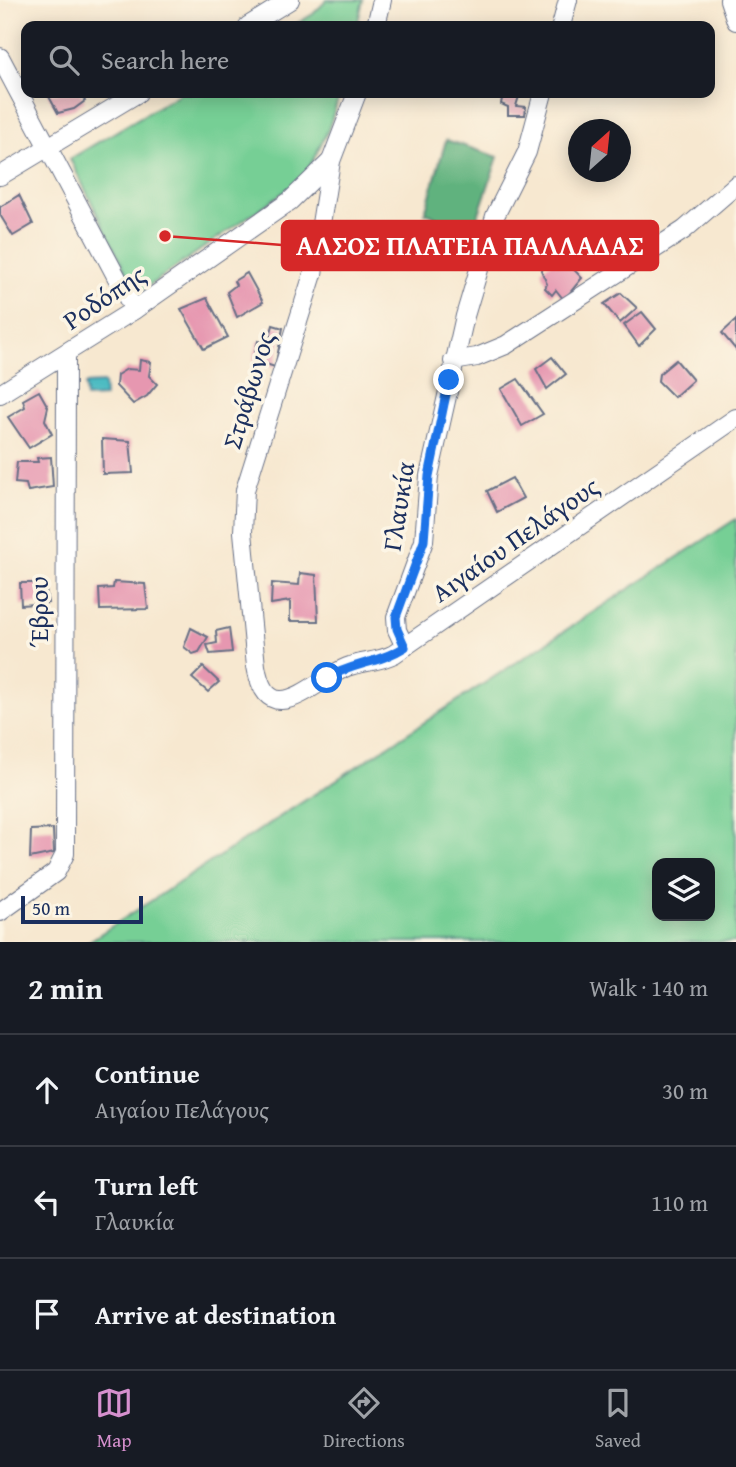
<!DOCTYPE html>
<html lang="en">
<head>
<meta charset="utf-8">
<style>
	body { margin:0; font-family:"Gentium Book Plus",serif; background:#20242c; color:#f1f3f6 }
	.controls { position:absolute; right:21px; bottom:21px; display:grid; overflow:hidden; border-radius:14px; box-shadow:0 4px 18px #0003 }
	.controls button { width:63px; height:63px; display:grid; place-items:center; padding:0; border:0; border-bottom:2px solid #363941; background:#171b24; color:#f1f3f6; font:35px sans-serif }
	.compass { position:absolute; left:568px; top:119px; width:63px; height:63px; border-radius:50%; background:#171b24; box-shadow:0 4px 18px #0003; rotate:27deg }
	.scale { position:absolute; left:21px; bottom:18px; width:122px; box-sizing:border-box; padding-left:7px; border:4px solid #1b2f5e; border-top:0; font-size:19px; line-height:24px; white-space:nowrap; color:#1b2f5e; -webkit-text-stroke:5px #fcf5e5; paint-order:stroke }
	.stop { position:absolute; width:21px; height:21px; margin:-16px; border:5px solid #1a73e8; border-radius:50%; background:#fff }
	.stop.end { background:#1a73e8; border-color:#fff; box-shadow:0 2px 7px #0008 }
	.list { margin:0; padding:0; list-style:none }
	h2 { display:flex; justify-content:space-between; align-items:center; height:91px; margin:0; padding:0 28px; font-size:30px }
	h2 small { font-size:23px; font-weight:400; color:#9ea1a6 }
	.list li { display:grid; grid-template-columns:46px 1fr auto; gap:21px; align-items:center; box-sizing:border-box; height:112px; padding:0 28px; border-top:2px solid #363941 }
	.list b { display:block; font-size:26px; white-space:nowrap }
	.list p { margin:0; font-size:23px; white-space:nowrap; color:#9ea1a6 }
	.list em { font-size:23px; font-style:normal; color:#9ea1a6 }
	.icon { flex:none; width:38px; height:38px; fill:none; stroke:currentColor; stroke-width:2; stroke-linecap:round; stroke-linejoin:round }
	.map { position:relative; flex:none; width:736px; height:942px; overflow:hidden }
	.search { position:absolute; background:#171b24; box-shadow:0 4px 18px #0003; left:21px; right:21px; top:21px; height:77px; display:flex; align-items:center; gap:18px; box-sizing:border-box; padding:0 24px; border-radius:14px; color:#9ea1a6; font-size:26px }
	.sheet { height:427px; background:#171b24 }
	nav { display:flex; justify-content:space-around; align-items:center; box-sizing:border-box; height:98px; border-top:2px solid #363941; background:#171b24; font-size:19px; color:#9ea1a6 }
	nav a { display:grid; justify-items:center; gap:4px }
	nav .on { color:#d690ce }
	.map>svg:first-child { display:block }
</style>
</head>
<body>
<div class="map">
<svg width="736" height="942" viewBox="0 0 736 942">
	<rect width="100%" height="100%" fill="#fcf5e5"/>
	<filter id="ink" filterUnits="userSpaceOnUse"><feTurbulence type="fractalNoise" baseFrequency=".0143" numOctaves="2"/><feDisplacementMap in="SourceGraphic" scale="14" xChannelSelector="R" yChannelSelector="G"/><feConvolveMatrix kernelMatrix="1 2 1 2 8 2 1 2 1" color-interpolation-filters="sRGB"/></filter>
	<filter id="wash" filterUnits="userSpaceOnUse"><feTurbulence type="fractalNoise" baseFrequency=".00686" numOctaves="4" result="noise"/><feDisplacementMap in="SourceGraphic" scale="28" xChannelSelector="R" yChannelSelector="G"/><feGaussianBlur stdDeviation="1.57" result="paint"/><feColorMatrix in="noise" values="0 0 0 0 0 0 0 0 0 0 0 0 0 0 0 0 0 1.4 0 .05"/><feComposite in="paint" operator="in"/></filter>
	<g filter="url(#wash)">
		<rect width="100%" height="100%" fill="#f7e8d0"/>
		<g fill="#76cf95" stroke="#487f7a" stroke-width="2" fill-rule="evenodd">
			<path d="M 327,0 L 363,0 L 357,26 L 293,26 L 313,14 Z"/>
			<path d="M 181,93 L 340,93 L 328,130 L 304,178 L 137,294 L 70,159 Z"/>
			<path d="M 736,519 L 736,942 L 88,942 ZM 710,863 L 710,916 L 657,916 L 657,863 Z"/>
		</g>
		<path fill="#60b27e" stroke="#3e706e" stroke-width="2" d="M 446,140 L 498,157 L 473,231 L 425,213 Z"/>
		<path fill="#4dbcc2" stroke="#347690" stroke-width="2" d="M 104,383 L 105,397 L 86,398 L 85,384 Z"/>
		<g id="blocks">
			<g fill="#e697b0">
				<path d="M 47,93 L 80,93 L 85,101 L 74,109 L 58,113 Z"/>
				<path d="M 503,93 L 520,93 L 516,106 L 526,107 L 525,115 L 508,115 L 508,107 L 501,104 Z"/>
				<path d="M 19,195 L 33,224 L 13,236 L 0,215 L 0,207 Z"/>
				<path d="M 561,256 L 582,278 L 564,300 L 556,290 L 552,295 L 545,288 L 547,284 L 541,270 Z"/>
				<path d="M 247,273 L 263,302 L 237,317 L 227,292 L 236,285 L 234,281 Z"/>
				<path d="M 621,293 L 637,308 L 620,323 L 604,304 Z"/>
				<path d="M 207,298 L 228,337 L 204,349 L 181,309 Z"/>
				<path d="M 642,312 L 656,329 L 639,346 L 624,325 Z"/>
				<path d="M 736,320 L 736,350 L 722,333 Z"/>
				<path d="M 273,325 L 283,328 L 275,367 L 253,360 L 258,341 L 268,343 Z"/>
				<path d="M 552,357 L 566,374 L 547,389 L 536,369 Z"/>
				<path d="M 140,360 L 151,362 L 149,376 L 157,384 L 147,396 L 133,404 L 116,386 L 117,375 L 127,369 L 139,370 Z"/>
				<path d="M 676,360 L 693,380 L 674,397 L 658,381 L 659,374 Z"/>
				<path d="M 518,379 L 543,414 L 522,426 L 501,389 Z"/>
				<path d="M 39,391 L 48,407 L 45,420 L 52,434 L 29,448 L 8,417 L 25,407 L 23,400 Z"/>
				<path d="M 102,439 L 130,441 L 133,473 L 103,474 Z"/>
				<path d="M 51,457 L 53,487 L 28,491 L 26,484 L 15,483 L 17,462 L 38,462 L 37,458 Z"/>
				<path d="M 512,478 L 523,498 L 497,512 L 487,491 Z"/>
				<path d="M 300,573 L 316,575 L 318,621 L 290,621 L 290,601 L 271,604 L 272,583 L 299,585 Z"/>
				<path d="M 114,582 L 145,584 L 148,609 L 100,610 L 99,589 L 113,588 Z"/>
				<path d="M 20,583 L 45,583 L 48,603 L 21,605 Z"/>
				<path d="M 191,628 L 208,637 L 199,652 L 193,654 L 184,647 Z"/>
				<path d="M 229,628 L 232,652 L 210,654 L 207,645 L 217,643 L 216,631 Z"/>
				<path d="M 203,667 L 219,682 L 208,692 L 192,678 Z"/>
				<path d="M 53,829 L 54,853 L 30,858 L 31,830 Z"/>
			</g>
		</g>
	</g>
	<g filter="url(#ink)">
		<use href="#blocks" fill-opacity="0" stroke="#687086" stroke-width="2"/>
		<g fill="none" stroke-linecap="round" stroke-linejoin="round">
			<g stroke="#687086" stroke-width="20">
				<g id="minor">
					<path d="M 729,0 L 736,21"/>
					<path d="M 248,26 L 290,0"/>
					<path d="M 376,26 L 382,0"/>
					<path d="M 561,26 L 568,0"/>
					<path d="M 0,57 L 134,310"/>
					<path d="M 357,93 L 331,161 L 313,274 L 245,490 L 243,532 L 256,666 C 268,735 314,680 347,667 C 363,661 379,662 394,654 L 736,418"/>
					<path d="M 0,176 L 138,93"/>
					<path d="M 453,361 L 477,357 L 506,345 L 684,230 L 736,185"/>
					<path d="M 0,394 L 134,310 L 290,201 L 331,161"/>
					<path d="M 405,647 L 397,630 L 396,617 L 424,541 L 429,476 L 465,316 L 495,216 L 527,152 L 543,93"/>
					<path d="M 0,912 L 56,872 L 65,854 L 66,354"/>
				</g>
			</g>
			<use href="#minor" stroke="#fff" stroke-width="18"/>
		</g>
	</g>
	<g fill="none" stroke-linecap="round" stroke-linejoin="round" filter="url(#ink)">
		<path stroke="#1a73e8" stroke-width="9" d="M 327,678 C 352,663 380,663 405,647 L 397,629 L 396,617 L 424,541 L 429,476 L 449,380"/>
	</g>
	<g text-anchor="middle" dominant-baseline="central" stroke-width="7" stroke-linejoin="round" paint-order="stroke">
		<g font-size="26" fill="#1b2f5e" stroke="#fcf5e5">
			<text transform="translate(104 297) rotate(-34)">Ροδόπης</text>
			<text transform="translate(248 390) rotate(-73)">Στράβωνος</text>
			<text transform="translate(398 506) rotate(-81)">Γλαυκία</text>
			<text transform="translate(515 539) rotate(-35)">Αιγαίου Πελάγους</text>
			<text transform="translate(38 612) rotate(-90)">Έβρου</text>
		</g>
	</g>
	<path fill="none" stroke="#d62828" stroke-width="2.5" d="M165 236L282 245"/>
	<circle fill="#d62828" stroke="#fcf5e5" stroke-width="2.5" cx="165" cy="236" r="7"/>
	<rect fill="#d62828" stroke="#d62828" stroke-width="2.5" x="282" y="221" width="376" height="49" rx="7"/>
	<g font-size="28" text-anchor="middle" font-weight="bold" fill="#fff">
		<text x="470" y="255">ΑΛΣΟΣ ΠΛΑΤΕΙΑ ΠΑΛΛΑΔΑΣ</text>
	</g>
</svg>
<div class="controls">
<button><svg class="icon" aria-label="layers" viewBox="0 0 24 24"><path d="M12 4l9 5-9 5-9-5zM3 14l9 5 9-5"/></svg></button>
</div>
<svg class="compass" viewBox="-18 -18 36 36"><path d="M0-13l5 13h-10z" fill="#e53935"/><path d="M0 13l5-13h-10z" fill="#9ea1a6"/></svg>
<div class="scale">50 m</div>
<div class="stop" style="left:327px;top:678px"></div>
<div class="stop end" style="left:449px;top:380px"></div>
<div class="search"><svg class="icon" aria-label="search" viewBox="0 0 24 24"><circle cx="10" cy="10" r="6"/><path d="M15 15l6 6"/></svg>Search here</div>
</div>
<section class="sheet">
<h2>2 min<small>Walk · 140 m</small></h2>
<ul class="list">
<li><svg class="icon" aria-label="ahead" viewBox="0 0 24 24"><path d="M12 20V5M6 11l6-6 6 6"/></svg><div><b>Continue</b><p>Αιγαίου Πελάγους</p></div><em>30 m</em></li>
<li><svg class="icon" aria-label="left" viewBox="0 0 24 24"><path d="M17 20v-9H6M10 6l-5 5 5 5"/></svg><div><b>Turn left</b><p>Γλαυκία</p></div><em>110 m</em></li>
<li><svg class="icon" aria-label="arrive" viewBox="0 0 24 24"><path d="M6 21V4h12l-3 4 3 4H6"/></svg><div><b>Arrive at destination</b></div></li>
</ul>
</section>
<nav>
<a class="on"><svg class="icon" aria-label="map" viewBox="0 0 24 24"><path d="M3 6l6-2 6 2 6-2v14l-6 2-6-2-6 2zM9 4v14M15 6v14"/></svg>Map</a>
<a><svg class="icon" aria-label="directions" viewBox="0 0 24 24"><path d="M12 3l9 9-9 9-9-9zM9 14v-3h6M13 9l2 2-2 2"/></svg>Directions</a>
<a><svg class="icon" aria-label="saved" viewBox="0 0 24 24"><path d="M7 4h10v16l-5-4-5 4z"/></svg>Saved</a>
</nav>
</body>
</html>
